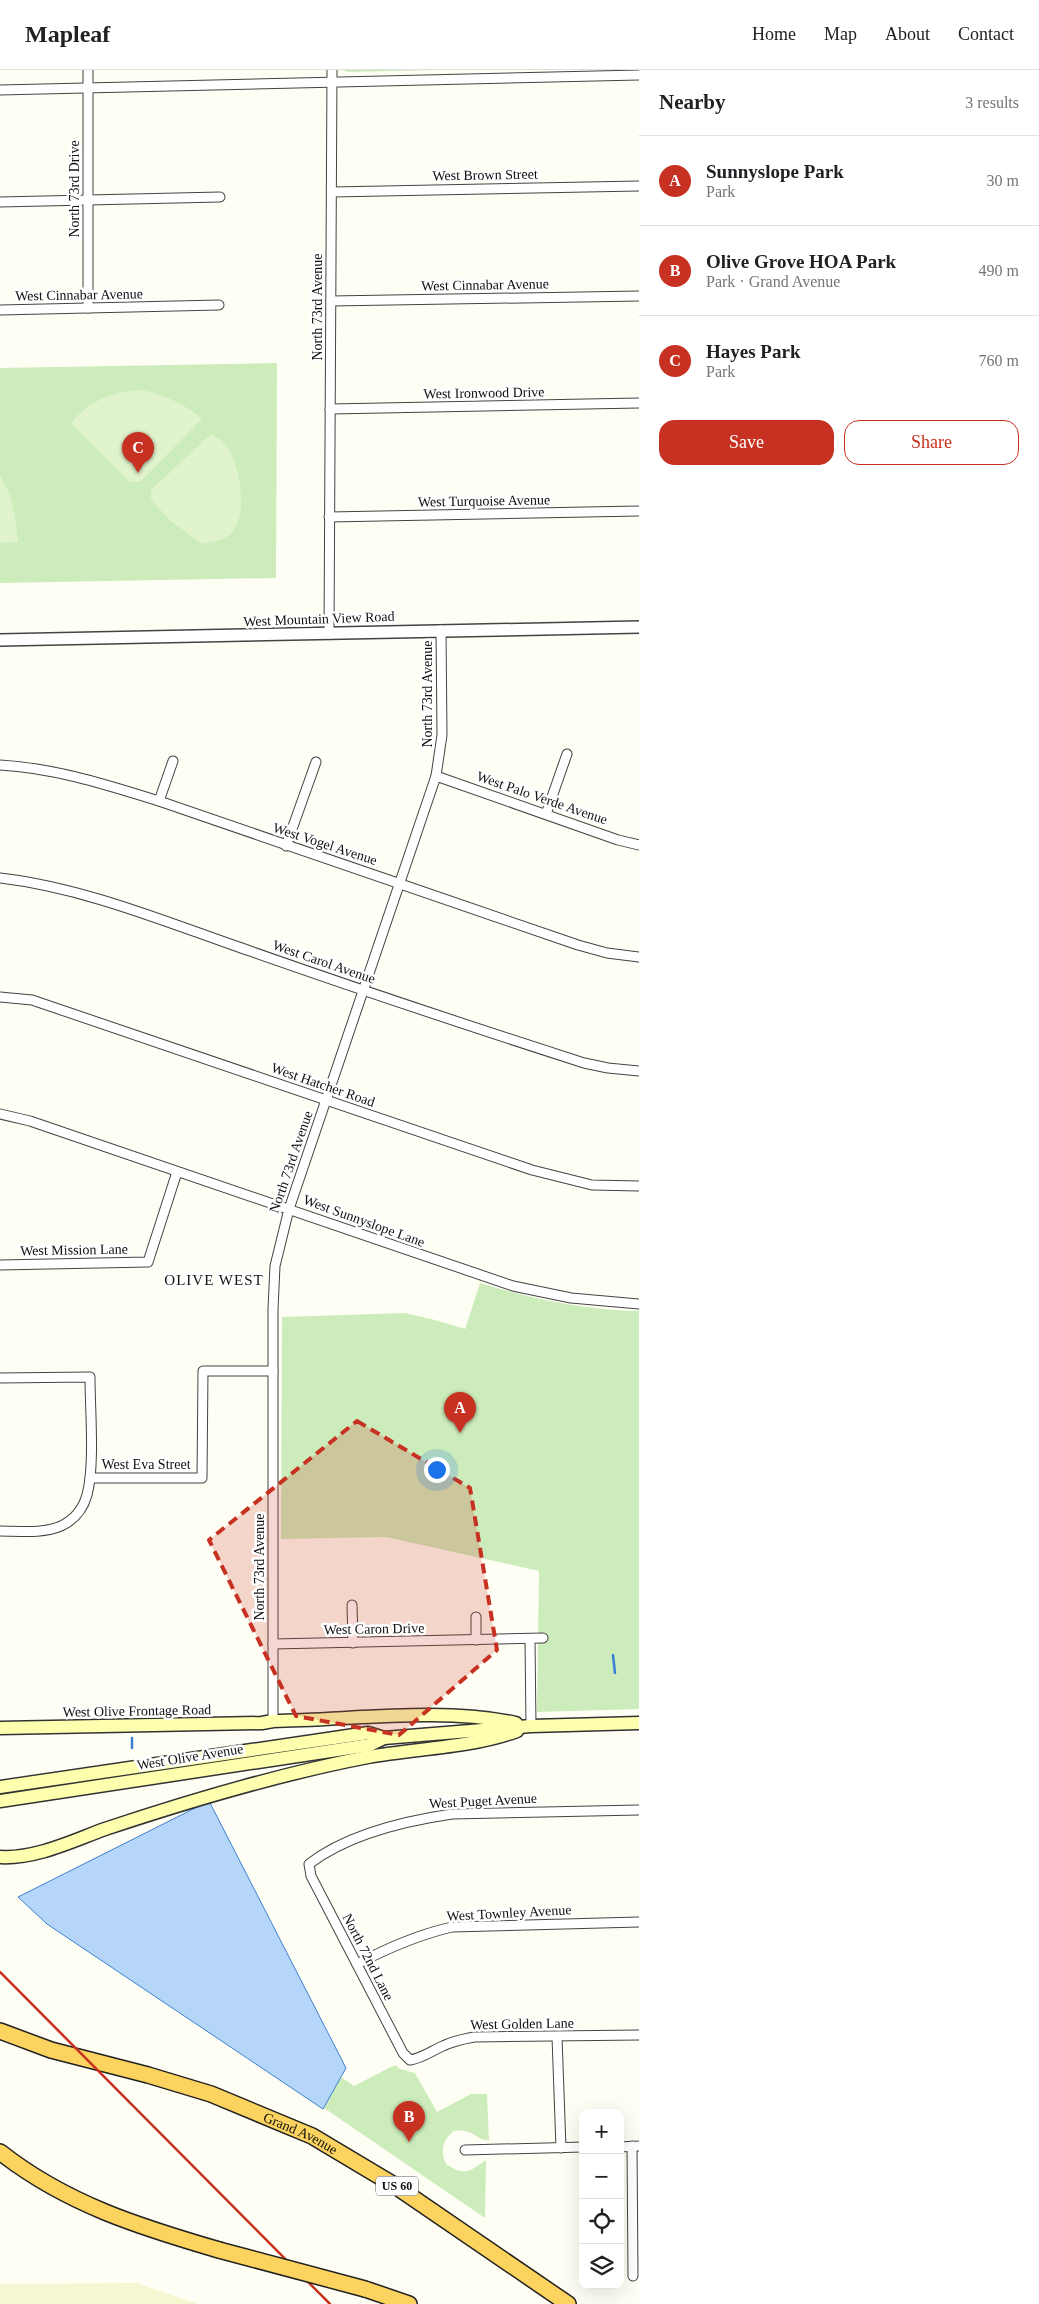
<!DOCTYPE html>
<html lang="en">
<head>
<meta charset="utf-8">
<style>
	body { margin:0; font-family:Georgia,serif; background:#f6f6f6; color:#202124 }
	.controls { position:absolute; right:15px; bottom:15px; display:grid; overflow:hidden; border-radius:10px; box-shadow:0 5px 20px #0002 }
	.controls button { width:45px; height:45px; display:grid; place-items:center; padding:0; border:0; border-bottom:1px solid #e0e0e0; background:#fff; color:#202124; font:25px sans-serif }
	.you { position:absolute; left:436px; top:1399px; width:18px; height:18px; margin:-12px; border:4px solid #fff; border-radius:50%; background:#1a73e8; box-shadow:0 0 0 8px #1a73e833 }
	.badge { display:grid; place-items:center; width:32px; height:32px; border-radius:50%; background:#c73121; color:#fff; font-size:16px; font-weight:700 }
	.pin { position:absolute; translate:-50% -41px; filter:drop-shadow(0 1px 2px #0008) }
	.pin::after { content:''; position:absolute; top:26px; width:18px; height:15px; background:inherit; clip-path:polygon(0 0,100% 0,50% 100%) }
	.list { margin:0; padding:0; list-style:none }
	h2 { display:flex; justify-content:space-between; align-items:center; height:65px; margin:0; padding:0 20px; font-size:21px }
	h2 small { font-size:16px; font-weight:400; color:#757577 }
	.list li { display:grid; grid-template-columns:32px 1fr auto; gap:15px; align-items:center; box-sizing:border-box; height:90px; padding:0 20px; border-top:1px solid #e0e0e0 }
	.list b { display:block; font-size:19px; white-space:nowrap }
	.list p { margin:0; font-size:16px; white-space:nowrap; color:#757577 }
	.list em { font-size:16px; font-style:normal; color:#757577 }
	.actions { display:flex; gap:10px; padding:15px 20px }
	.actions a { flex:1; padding:11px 0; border:1px solid #c73121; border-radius:15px; text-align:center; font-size:18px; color:#c73121 }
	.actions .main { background:#c73121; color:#fff }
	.icon { flex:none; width:28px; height:28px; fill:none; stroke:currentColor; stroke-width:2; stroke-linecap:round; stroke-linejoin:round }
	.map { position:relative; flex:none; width:639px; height:2234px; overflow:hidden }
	header { display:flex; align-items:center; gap:30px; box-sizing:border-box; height:70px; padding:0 25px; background:#fff; border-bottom:1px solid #e0e0e0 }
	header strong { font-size:24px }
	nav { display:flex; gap:28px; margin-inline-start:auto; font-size:18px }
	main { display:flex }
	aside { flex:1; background:#fff }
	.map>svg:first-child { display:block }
</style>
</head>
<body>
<header>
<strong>Mapleaf</strong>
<nav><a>Home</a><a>Map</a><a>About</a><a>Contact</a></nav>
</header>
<main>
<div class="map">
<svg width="639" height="2234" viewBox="0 0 639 2234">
	<rect width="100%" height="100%" fill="#fffef4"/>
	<path fill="#f5f7d2" d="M 136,2213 L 198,2234 L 0,2234 L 0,2214 Z"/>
	<g fill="#cdecbb">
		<path d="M 342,0 L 436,0 L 348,2 Z"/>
		<path d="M 277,293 L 276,508 L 0,513 L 0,298 Z"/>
		<path d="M 480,1213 C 533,1229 584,1240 639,1241 L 639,1639 L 537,1642 L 539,1501 L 386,1467 L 281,1469 L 282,1247 L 405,1243 L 435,1250 L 465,1259 Z"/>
		<path d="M 395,1995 L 400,1999 L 415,2003 L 437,2042 L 471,2024 L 487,2024 L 489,2070 C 477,2072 475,2058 454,2061 C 442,2070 440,2080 446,2094 C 465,2107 470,2101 486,2090 L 485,2148 L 324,2038 L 341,2007 L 354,2016 Z"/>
	</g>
	<g fill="#e0f3cd">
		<path d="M 141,320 C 165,325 183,333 202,349 L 140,412 L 130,412 L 71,353 C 89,330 113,322 141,320 Z"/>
		<path d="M 211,364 C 215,367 221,369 224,373 C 240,390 251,451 228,466 C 221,471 210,472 202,474 L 171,451 L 151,430 L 151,420 Z"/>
		<path d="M 0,406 C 13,426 16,448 18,472 L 0,473 Z"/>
	</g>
	<path fill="#b6d6f9" stroke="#3a80d3" d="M 209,1731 L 346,1998 L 323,2039 L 47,1854 L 18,1827 Z"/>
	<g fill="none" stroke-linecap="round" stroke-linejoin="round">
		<g stroke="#3a80d3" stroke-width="2.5">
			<path d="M 613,1585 L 615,1603"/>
			<path d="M 132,1668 L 132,1678"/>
		</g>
		<g stroke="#434343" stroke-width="11">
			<g id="minor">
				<path d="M 0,20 L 639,5"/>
				<path d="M 332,122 L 639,116"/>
				<path d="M 0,132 L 220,127"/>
				<path d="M 331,231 L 639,226"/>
				<path d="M 88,238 L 88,0"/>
				<path d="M 0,240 L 219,235"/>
				<path d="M 330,339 L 639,333"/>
				<path d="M 329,447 L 639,441"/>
				<path d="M 329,564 L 332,0"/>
				<path d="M 0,695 C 55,698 107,715 159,731 L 578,875 L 607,883 L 639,887"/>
				<path d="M 436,706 L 618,770 L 639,775"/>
				<path d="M 159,731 L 173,691"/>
				<path d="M 546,744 L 567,684"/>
				<path d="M 286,776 L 316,692"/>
				<path d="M 0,808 C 86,818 168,853 250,881 C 361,920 472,957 584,993 L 608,998 L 639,1001"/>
				<path d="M 0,927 L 32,930 L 532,1100 L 592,1115 L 639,1116"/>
				<path d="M 0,1044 L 30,1051 L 513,1216 L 571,1228 L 639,1234"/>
				<path d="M 0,1195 L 148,1192 L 177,1102"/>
				<path d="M 0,1308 L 90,1307 C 90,1340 95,1395 87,1425 C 83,1439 74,1450 61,1456 C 43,1464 19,1461 0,1461"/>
				<path d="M 90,1408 L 202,1408 L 203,1301 L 273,1301"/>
				<path d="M 352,1535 L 353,1573"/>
				<path d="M 476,1547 L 476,1570"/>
				<path d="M 530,1569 L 531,1656"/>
				<path d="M 273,1574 L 543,1568"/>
				<path d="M 273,1651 L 273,1239 L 275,1196 L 289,1139 L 436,706 L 442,665 L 441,560"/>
				<path d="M 639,1740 L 452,1744 C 404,1751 348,1764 309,1794 L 311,1806 L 403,1983 L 410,1990 C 423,1988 431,1981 443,1976 C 453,1971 463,1969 474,1967 L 639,1965"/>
				<path d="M 357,1894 C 388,1878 417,1865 452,1857 L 639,1852"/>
				<path d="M 557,1967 L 561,2078"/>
				<path d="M 632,2076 L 633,2206"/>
				<path d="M 620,2077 L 639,2076"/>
				<path d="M 465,2080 L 583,2077"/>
			</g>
		</g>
		<g stroke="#434343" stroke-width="14">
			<path id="tertiary" d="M 0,570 L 639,557"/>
		</g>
		<g stroke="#323232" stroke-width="15">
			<g id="secondary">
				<path d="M 0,1658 L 262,1653 L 273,1651 C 352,1650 439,1637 516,1653"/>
				<path d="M 0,1717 L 368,1663 L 384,1668 L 531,1656 L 639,1653"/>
				<path d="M 0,1731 L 370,1675 L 384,1668"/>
				<path d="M 0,1787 C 36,1789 72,1771 105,1759 C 192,1730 279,1704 368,1687 C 418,1678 470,1678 517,1661"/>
			</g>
		</g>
		<g stroke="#212121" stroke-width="18">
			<g id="trunk">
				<path id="s1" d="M 0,1961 L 51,1980 L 148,2005 L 211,2024 L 312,2066 L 394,2115 L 568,2234"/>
				<path d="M 0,2082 C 66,2134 140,2157 219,2180"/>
				<path d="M 365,2219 L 409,2234"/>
			</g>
		</g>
		<use href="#minor" stroke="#fff" stroke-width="9"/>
		<use href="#tertiary" stroke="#fff" stroke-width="11"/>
		<use href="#secondary" stroke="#fdffaf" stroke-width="12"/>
		<use href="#trunk" stroke="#fbd35e" stroke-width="15"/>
		<path stroke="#c73121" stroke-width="2.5" d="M 0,1902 L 330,2234"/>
		<g stroke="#212121" stroke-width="18" stroke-linecap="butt">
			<path id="trunk-bridge" d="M 219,2180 L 365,2219"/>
		</g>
		<use href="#trunk-bridge" stroke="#fbd35e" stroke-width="15"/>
	</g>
	<path fill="#c73121" fill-opacity="0.2" stroke="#c73121" stroke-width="4" stroke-dasharray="10 6" stroke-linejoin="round" d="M 357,1351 L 470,1418 L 497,1580 L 399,1665 L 296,1646 L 209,1470 Z"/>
	<g text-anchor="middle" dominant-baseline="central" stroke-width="5" stroke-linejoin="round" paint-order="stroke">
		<rect fill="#fff" stroke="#585858" stroke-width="1" x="376" y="2106.5" width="42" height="19" rx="4"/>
		<g font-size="12" font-weight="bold" fill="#101010">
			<text x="397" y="2116">US 60</text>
		</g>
		<g font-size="14" fill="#101010" stroke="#fff">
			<text transform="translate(485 105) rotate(-1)">West Brown Street</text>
			<text transform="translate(74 119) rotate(-90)">North 73rd Drive</text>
			<text transform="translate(485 215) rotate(-1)">West Cinnabar Avenue</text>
			<text transform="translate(79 225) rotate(-1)">West Cinnabar Avenue</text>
			<text transform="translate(317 237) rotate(-90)">North 73rd Avenue</text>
			<text transform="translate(484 323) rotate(-1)">West Ironwood Drive</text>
			<text transform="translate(484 431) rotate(-1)">West Turquoise Avenue</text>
			<text transform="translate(319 549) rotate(-2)">West Mountain View Road</text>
			<text transform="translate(427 624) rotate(-90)">North 73rd Avenue</text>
			<text transform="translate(542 728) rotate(19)">West Palo Verde Avenue</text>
			<text transform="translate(325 774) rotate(18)">West Vogel Avenue</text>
			<text transform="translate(324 892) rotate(19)">West Carol Avenue</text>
			<text transform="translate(323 1015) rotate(19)">West Hatcher Road</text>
			<text transform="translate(291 1092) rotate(-71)">North 73rd Avenue</text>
			<text transform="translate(364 1151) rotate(20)">West Sunnyslope Lane</text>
			<text transform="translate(74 1180) rotate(-1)">West Mission Lane</text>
			<text x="146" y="1394">West Eva Street</text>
			<text transform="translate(259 1497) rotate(-90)">North 73rd Avenue</text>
			<text transform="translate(374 1559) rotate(-1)">West Caron Drive</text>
			<text transform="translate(137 1641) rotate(-1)">West Olive Frontage Road</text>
			<text transform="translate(190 1687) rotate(-9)">West Olive Avenue</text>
			<text transform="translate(483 1731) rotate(-3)">West Puget Avenue</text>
			<text transform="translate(509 1843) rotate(-3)">West Townley Avenue</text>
			<text transform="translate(368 1887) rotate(63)">North 72nd Lane</text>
			<text transform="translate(522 1954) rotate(-1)">West Golden Lane</text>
			<text stroke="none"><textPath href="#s1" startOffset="318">Grand Avenue</textPath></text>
		</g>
		<g font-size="15" letter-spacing="1" fill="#101010" stroke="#fff">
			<text x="214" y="1210">OLIVE WEST</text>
		</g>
	</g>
</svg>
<div class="controls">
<button>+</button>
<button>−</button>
<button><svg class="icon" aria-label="locate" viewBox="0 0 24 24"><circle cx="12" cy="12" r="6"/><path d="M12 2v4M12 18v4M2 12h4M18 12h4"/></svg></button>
<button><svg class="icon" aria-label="layers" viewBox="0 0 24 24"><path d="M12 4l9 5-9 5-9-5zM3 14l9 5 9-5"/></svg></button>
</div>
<div class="you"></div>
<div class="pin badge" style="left:460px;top:1363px">A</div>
<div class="pin badge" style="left:409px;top:2072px">B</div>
<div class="pin badge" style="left:138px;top:403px">C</div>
</div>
<aside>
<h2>Nearby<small>3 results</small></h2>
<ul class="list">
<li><span class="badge">A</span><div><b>Sunnyslope Park</b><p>Park</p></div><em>30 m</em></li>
<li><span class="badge">B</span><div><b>Olive Grove HOA Park</b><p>Park · Grand Avenue</p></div><em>490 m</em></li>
<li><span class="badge">C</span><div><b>Hayes Park</b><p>Park</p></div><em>760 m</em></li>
</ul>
<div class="actions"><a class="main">Save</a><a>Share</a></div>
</aside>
</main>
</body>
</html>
